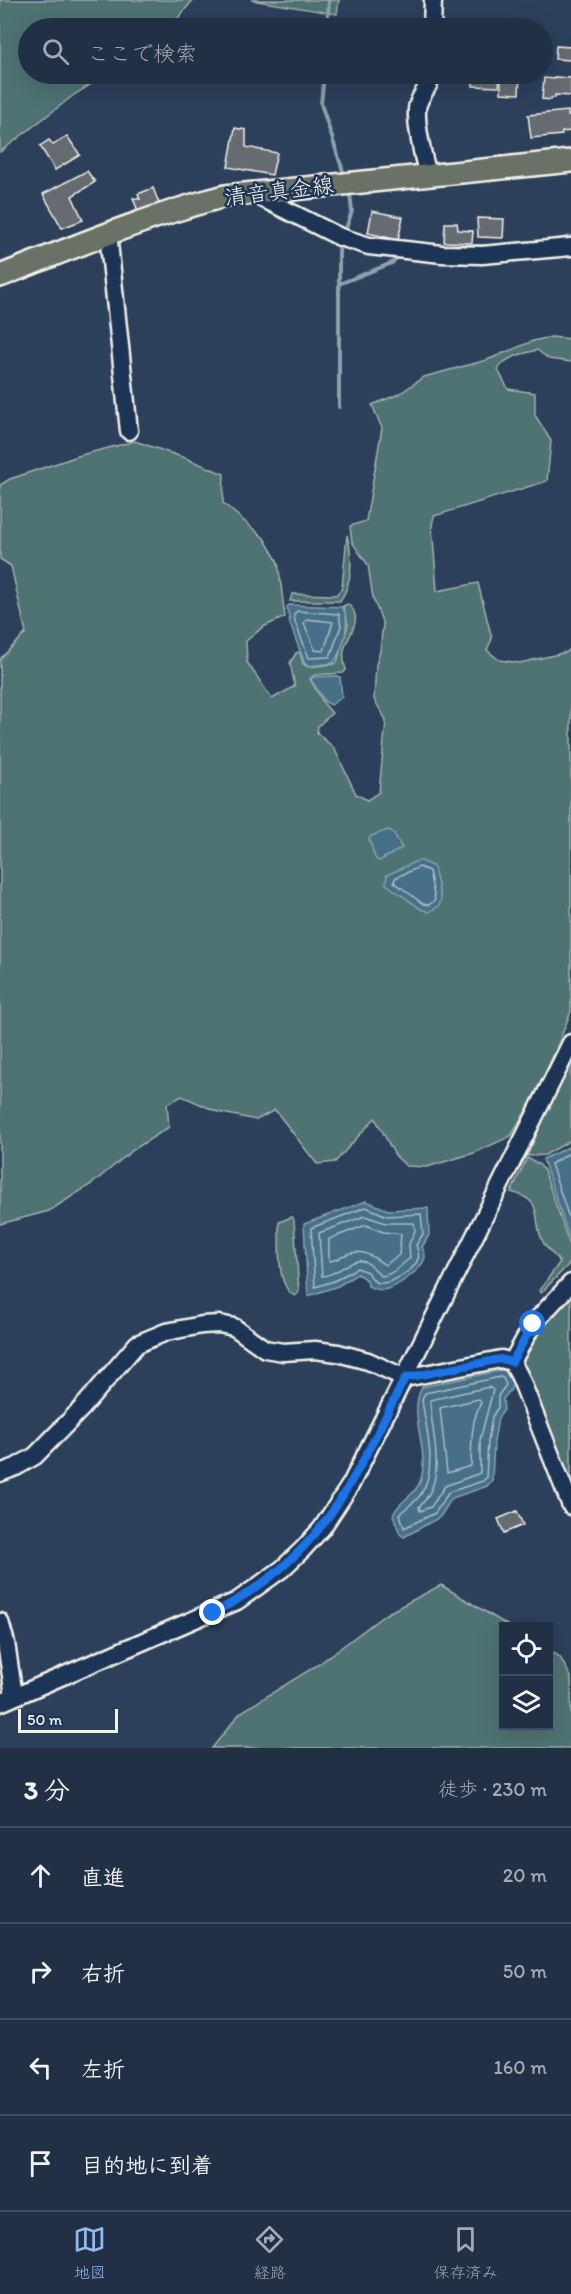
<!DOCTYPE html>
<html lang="ja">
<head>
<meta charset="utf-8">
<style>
	body { margin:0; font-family:Itim,"Klee One",sans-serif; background:#29384c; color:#f1f3f6 }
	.controls { position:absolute; right:18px; bottom:18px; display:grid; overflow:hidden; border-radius:0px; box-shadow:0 6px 24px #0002 }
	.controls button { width:54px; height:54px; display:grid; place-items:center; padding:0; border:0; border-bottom:2px solid #3e4b5e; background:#213045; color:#f1f3f6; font:30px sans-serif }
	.scale { position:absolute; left:18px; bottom:15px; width:100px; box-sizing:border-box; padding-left:6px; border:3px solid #f4f1e8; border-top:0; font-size:16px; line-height:21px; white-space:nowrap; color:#f4f1e8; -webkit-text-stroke:4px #1d3557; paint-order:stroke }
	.stop { position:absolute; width:18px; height:18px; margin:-14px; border:4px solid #1a73e8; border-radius:50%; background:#fff }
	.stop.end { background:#1a73e8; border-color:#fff; box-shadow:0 2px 6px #0008 }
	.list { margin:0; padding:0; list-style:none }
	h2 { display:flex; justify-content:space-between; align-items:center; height:78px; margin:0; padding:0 24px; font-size:26px }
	h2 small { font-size:20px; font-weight:400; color:#a2a9b3 }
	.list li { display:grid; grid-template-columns:39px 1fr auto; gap:18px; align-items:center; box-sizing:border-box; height:96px; padding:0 24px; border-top:2px solid #3e4b5e }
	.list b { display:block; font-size:22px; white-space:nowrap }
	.list em { font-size:20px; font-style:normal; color:#a2a9b3 }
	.icon { flex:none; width:33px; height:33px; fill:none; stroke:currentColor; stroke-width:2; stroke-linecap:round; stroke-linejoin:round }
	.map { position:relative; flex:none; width:571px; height:1748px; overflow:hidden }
	.search { position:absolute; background:#213045; box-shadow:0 6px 24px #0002; left:18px; right:18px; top:18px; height:66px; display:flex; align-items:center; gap:15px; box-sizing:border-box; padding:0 21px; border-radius:33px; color:#a2a9b3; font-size:22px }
	.sheet { height:462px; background:#213045 }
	nav { display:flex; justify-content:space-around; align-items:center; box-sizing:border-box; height:84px; border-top:2px solid #3e4b5e; background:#213045; font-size:16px; color:#a2a9b3 }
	nav a { display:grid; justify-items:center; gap:3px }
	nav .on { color:#90b9f0 }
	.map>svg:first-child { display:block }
</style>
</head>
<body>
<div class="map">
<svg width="571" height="1748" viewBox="0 0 571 1748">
	<rect width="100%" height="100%" fill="#2c405c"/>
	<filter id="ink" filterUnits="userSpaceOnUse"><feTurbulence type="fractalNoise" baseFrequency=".0167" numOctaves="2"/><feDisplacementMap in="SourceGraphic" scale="12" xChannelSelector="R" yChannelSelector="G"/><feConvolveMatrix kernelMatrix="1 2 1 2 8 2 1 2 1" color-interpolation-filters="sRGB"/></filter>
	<g filter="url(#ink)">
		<g fill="#507272" stroke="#a2b2ad" stroke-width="1.5">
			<path d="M 0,0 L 193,0 L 170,28 L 28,28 L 28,74 L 107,74 L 74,95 L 0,152 Z"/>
			<path d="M 251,0 L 339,0 L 337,14 Z"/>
			<path d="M 551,337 L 571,339 L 571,362 L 549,359 L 537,350 C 523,354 505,356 498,370 L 508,389 L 535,393 L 535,415 L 551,441 L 547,481 L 434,516 L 432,525 L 437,591 L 478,583 L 492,639 L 487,650 L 499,660 L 520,663 L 567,652 L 571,648 L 571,1011 L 557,1047 L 537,1093 L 511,1136 L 474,1153 L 427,1167 L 406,1166 L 395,1155 L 375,1118 L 335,1162 L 317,1164 L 275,1110 L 256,1120 L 218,1112 L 182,1096 L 167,1104 L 169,1127 L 133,1150 L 93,1183 L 49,1211 L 0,1224 L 0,659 L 26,633 L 11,566 L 0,559 L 0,485 L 10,479 L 81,455 L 135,441 L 185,458 L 224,474 L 223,503 L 264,538 L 278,562 L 285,617 L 263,627 L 246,641 L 247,662 L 272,699 L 295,686 L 290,663 L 296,653 L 300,652 L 303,664 L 308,667 L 334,664 L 337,662 L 348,625 L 343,606 L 348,604 C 365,618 348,635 344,650 C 343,657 344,664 346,670 L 343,673 L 314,675 L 310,679 L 324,704 L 332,713 L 318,726 L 317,733 L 334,748 L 356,794 L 367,800 L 379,792 L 386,720 L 374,699 L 376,665 L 380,651 L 383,624 L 373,598 L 368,565 L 352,542 L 350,526 L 366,521 L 382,428 L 372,405 L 399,394 L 424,377 L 487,360 L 533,341 Z"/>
			<path d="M 347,535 C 353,557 353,582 340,601 L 290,601 L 292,594 L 336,595 L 342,588 Z"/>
			<path d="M 571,1060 L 571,1140 L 545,1155 L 527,1156 Z"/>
			<path d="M 527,1158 L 539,1164 L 544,1170 L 571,1249 L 571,1262 L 541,1293 L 539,1291 L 560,1262 C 555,1256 548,1250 544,1244 C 530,1219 548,1201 511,1192 Z"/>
			<path d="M 292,1217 L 294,1220 L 299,1292 L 295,1296 C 275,1286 280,1243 279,1222 Z"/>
			<path d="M 571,1289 L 571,1488 L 519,1361 L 537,1329 Z"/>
			<path d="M 441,1585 L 509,1626 L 504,1626 L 504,1726 L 548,1726 L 549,1650 L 560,1657 L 571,1677 L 571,1748 L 212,1748 L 240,1713 L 319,1664 L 386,1614 Z"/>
		</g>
		<g fill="#446f88" stroke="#8aa3ae" stroke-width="1.5">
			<path d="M 289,605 L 342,607 C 352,622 343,650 333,663 L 308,666 L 305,664 L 290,624 L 287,607 Z"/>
			<path d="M 337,676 L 340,677 L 342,697 L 331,705 L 325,702 L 311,680 L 313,677 Z"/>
			<path d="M 388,830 L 393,832 L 402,848 L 379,861 L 375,858 L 369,839 L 371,836 Z"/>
			<path d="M 417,861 L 422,861 L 434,867 L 441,900 L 439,906 L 429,912 L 421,909 L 386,884 L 387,875 Z"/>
			<path d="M 571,1146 L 571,1243 L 543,1159 Z"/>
			<path d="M 366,1201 L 388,1210 L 428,1208 L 429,1235 L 422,1247 C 423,1248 425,1254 425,1255 C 426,1267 397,1287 387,1289 C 380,1291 375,1289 368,1286 L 367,1280 L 357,1274 L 338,1286 L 308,1296 L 304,1224 Z"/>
			<path d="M 503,1370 L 508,1374 L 512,1383 L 512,1388 L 503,1399 L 504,1410 L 498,1418 L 494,1442 L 492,1480 L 487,1486 L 452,1498 L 440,1517 L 404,1537 L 400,1534 L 393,1515 C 399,1500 416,1496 421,1479 C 430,1449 407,1415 422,1387 Z"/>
		</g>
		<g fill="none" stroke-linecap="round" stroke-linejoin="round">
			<g stroke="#aebdc2" stroke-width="1.5">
				<path d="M 297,611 L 339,614 L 341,626 L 330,657 L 309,658 L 295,622 L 294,614 Z"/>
				<path d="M 307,619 L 333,622 L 324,651 L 315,650 L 304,623 Z"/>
				<path d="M 419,867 L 429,871 L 435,900 L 429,905 L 423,904 L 394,882 L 395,878 Z"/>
				<path d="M 571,1152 L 551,1164 L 571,1224"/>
				<path d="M 366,1207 L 387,1216 L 421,1214 L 423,1234 L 416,1245 C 417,1249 420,1254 418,1259 C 414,1271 387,1287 375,1282 L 367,1272 L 357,1268 L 334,1281 L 315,1287 L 311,1228 Z"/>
				<path d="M 365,1216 L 386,1223 L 414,1223 L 415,1231 L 409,1244 L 410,1258 C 401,1265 392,1276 380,1276 C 357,1242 345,1275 322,1276 L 319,1233 Z"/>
				<path d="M 366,1225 L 383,1232 L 401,1234 L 399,1255 L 385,1265 C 371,1255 361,1247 342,1256 C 337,1259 335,1261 329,1261 L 329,1239 Z"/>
				<path d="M 500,1377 L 503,1378 L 506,1385 L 498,1396 L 498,1407 L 492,1417 L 488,1441 L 486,1478 L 483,1481 L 449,1492 L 435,1513 L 404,1528 L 400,1514 C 406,1507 416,1502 421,1494 C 438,1468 426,1429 422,1400 L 425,1393 Z"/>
				<path d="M 489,1387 L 493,1390 L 480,1440 L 480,1473 L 445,1486 L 431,1507 L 420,1511 L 419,1507 C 449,1478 431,1436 430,1400 Z"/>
				<path d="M 479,1399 L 481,1403 C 470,1422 472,1445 471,1466 L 447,1473 L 440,1408 Z"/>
			</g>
			<g stroke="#8aa3ae" stroke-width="4">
				<path d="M 327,28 L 329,0"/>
				<path d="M 324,74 L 321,104 L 343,171"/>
				<path d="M 344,234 L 352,211 L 350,194"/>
				<path d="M 554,241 L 571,237"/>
				<path d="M 444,246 L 493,246"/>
				<path d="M 339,284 L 392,263 L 398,256"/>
				<path d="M 339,407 L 339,251 L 341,241"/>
			</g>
		</g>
		<g fill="#666b71" stroke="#f4f1e8" stroke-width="1.5">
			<path d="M 556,46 L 571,47 L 571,60 L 555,59 Z"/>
			<path d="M 371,74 L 422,74 L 421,79 L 414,78 L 414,80 Z"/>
			<path d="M 463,74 L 500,74 L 499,87 L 473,86 L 473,82 L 465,81 Z"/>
			<path d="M 501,74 L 520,74 L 519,94 L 501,93 Z"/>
			<path d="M 554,77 L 571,78 L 571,96 L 555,95 L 555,98 L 551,98 L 551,100 L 542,99 L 544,78 L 554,79 Z"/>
			<path d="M 568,111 L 568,116 L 571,116 L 570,131 L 562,132 L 562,135 L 531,138 L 528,115 Z"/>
			<path d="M 235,128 L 246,130 L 246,147 L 277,153 L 272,175 L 228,167 Z"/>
			<path d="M 67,136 L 80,155 L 55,170 L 40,146 L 49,140 L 53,145 Z"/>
			<path d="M 87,171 L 95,182 L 72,196 L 83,220 L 62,228 L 43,194 Z"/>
			<path d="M 153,188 L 161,208 L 147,213 L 146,208 L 138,211 L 133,198 L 140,199 L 138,194 Z"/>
			<path d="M 372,211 L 403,217 L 398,240 L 368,233 Z"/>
			<path d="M 477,218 L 504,219 L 503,238 L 478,237 Z"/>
			<path d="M 445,223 L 457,223 L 458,230 L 473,231 L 472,243 L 444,242 Z"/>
			<path d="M 517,1511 L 523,1525 L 504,1533 L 498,1519 Z"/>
		</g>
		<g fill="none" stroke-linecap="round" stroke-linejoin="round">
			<g stroke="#f4f1e8" stroke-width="21">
				<g id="minor">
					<path d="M 432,28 L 433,0"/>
					<path d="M 428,175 C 423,158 416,126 417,109 C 418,96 431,87 431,74"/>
					<path d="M 252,193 L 340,237 L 369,246 L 442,254 L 482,255 L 571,247"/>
					<path d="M 108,233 L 129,431"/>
					<path d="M 512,1362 L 533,1324 L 571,1283"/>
					<path d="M 0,1473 L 16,1467 L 35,1456 L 81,1409 L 137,1344 L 166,1332 L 202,1325 L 219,1324 L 234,1327 L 265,1349 L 283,1352 L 315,1350 L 338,1353 L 368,1361 L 405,1378 L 501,1359 L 512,1362 L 520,1377 L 571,1506"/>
					<path d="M 0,1622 L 6,1643 L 14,1696"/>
					<path d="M 0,1703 L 237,1601 L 282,1569 L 303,1549 L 322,1528 L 351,1484 L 571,1043"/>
				</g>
			</g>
			<g stroke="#f4f1e8" stroke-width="26">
				<path id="major" d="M 0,276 C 74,247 148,216 225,196 L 571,161"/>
			</g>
			<use href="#minor" stroke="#1d3557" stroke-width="16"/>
			<use href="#major" stroke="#6a7166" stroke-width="21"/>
		</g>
	</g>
	<g fill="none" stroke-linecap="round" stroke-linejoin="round" filter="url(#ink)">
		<path stroke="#1a73e8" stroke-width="8" d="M 213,1613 C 324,1557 352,1482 405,1378 L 501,1359 L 512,1362 L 533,1324"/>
	</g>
	<g text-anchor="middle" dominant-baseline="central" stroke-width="5" stroke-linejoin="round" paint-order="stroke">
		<g font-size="22" fill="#f4f1e8" stroke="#1d3557">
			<text transform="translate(279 191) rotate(-7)">清音真金線</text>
		</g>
	</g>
</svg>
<div class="controls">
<button><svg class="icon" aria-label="locate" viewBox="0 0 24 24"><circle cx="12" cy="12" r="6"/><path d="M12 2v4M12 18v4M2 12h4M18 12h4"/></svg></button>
<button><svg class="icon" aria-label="layers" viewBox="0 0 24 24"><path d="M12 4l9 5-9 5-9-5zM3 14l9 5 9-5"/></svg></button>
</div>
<div class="scale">50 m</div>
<div class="stop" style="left:533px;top:1324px"></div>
<div class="stop end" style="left:213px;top:1613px"></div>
<div class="search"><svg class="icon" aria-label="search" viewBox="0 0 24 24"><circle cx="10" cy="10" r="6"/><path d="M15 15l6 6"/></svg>ここで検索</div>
</div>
<section class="sheet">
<h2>3 分<small>徒歩 · 230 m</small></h2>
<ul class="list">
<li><svg class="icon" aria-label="ahead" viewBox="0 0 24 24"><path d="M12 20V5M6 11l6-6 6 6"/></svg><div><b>直進</b></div><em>20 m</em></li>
<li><svg class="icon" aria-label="right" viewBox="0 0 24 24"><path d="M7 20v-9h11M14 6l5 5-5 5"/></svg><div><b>右折</b></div><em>50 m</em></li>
<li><svg class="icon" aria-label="left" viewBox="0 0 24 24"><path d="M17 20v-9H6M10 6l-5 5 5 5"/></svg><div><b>左折</b></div><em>160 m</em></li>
<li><svg class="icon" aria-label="arrive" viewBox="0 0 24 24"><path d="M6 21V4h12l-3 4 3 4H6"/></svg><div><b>目的地に到着</b></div></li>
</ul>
</section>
<nav>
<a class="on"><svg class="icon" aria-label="map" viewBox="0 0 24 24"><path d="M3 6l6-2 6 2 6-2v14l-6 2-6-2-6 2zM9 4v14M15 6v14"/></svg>地図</a>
<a><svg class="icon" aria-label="directions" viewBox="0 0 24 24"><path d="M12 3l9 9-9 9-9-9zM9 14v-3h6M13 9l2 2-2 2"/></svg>経路</a>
<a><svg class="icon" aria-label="saved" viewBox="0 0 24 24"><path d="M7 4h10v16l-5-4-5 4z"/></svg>保存済み</a>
</nav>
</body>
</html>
